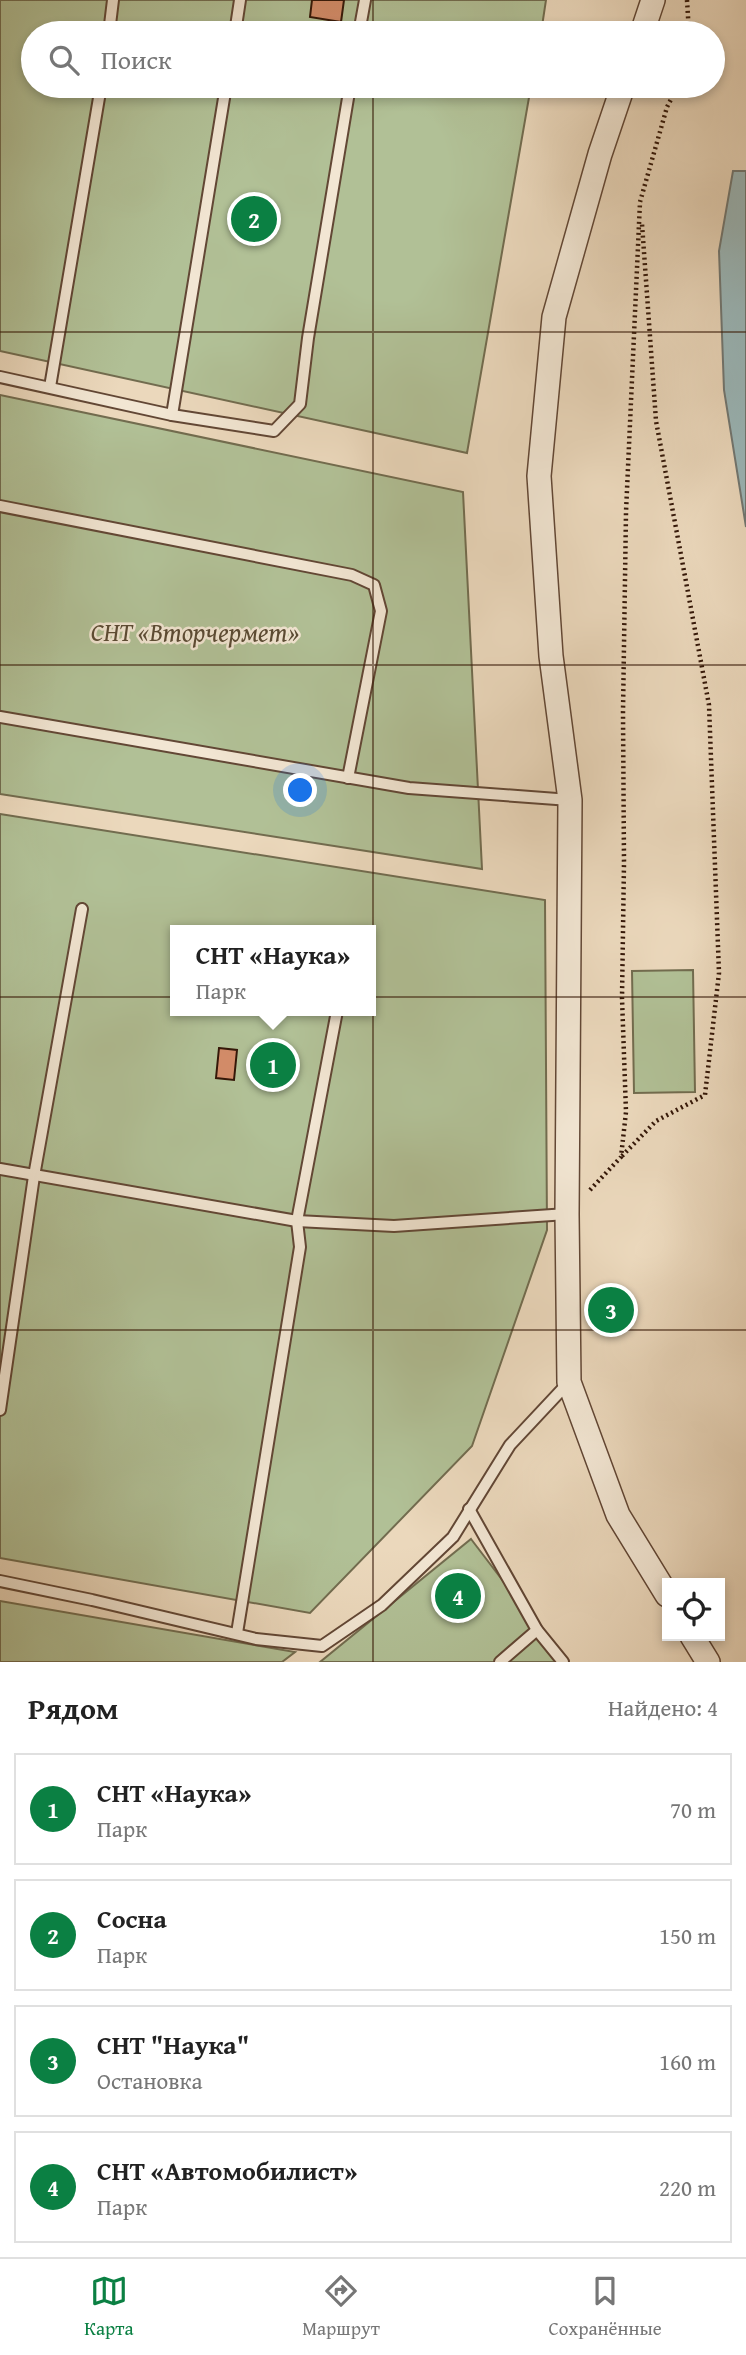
<!DOCTYPE html>
<html lang="ru">
<head>
<meta charset="utf-8">
<style>
	body { margin:0; font-family:"Gentium Book Plus",serif; background:#f2f2f2; color:#222 }
	.controls { position:absolute; right:21px; bottom:21px; display:grid; overflow:hidden; border-radius:0px; box-shadow:0 4px 10px #0003 }
	.controls button { width:63px; height:63px; display:grid; place-items:center; padding:0; border:0; border-bottom:2px solid #e0e0e0; background:#fff; color:#222; font:35px sans-serif }
	.you { position:absolute; left:301px; top:791px; width:24px; height:24px; margin:-18px; border:5px solid #fff; border-radius:50%; background:#1a73e8; box-shadow:0 0 0 10px #1a73e833 }
	.badge { display:grid; place-items:center; width:46px; height:46px; border-radius:50%; background:#0b8043; color:#fff; font-size:23px; font-weight:700 }
	.pin { position:absolute; translate:-50% -50%; border:4px solid #fff; box-shadow:0 2px 7px #0006 }
	.popup { position:absolute; left:170px; top:925px; width:206px; height:91px; box-sizing:border-box; display:grid; place-content:center; border-radius:0px; background:#fff; filter:drop-shadow(0 2px 5px #0005); font-size:23px; white-space:nowrap; color:#767676 }
	.popup b { font-size:26px; color:#222 }
	.popup::after { content:''; position:absolute; left:50%; top:100%; margin-left:-14px; border:14px solid transparent; border-top-color:#fff }
	.list { margin:0; padding:0; list-style:none }
	h2 { display:flex; justify-content:space-between; align-items:center; height:91px; margin:0; padding:0 28px; font-size:30px }
	h2 small { font-size:23px; font-weight:400; color:#767676 }
	.list li { display:grid; grid-template-columns:46px 1fr auto; gap:21px; align-items:center; box-sizing:border-box; height:112px; margin:0 14px 14px; padding:0 14px; border:2px solid #e0e0e0; border-radius:0px }
	.list b { display:block; font-size:26px; white-space:nowrap }
	.list p { margin:0; font-size:23px; white-space:nowrap; color:#767676 }
	.list em { font-size:23px; font-style:normal; color:#767676 }
	.icon { flex:none; width:38px; height:38px; fill:none; stroke:currentColor; stroke-width:2; stroke-linecap:round; stroke-linejoin:round }
	.map { position:relative; flex:none; width:746px; height:1662px; overflow:hidden }
	.search { position:absolute; background:#fff; box-shadow:0 4px 10px #0003; left:21px; right:21px; top:21px; height:77px; display:flex; align-items:center; gap:18px; box-sizing:border-box; padding:0 24px; border-radius:38px; color:#767676; font-size:26px }
	.sheet { height:595px; background:#fff }
	nav { display:flex; justify-content:space-around; align-items:center; box-sizing:border-box; height:98px; border-top:2px solid #e0e0e0; background:#fff; font-size:19px; color:#767676 }
	nav a { display:grid; justify-items:center; gap:4px }
	nav .on { color:#0b8043 }
	.map>svg:first-child { display:block }
</style>
</head>
<body>
<div class="map">
<svg width="746" height="1662" viewBox="0 0 746 1662">
	<rect width="100%" height="100%" fill="#ebd8bc"/>
	<filter id="stains"><feTurbulence type="fractalNoise" baseFrequency=".00286" numOctaves="4"/><feColorMatrix values="0 0 0 0 .2 0 0 0 0 .09 0 0 0 0 .02 0 0 0 .5 -.17"/></filter>
	<radialGradient id="worn" r=".72"><stop offset=".6" stop-color="#630" stop-opacity="0"/><stop offset="1" stop-color="#630" stop-opacity=".3"/></radialGradient>
	<g fill="#b1c096" stroke="#726c4f" stroke-width="2" fill-rule="evenodd">
		<path d="M 0,0 L 546,0 L 541,33 L 33,33 L 33,86 L 531,86 L 467,453 L 0,351 Z"/>
		<path d="M 0,395 L 463,492 L 482,869 L 0,794 Z"/>
		<path d="M 0,814 L 545,900 L 547,1230 L 472,1446 L 310,1613 L 0,1558 ZM 175,930 L 371,930 L 371,1011 L 175,1011 Z"/>
		<path d="M 693,970 L 695,1092 L 634,1093 L 632,971 Z"/>
		<path d="M 471,1539 L 565,1662 L 320,1662 Z"/>
		<path d="M 0,1601 L 295,1652 L 282,1662 L 0,1662 Z"/>
	</g>
	<path fill="#9bb8ba" stroke="#727873" stroke-width="2" d="M 733,171 L 746,171 L 746,527 L 724,390 L 719,251 Z"/>
	<g fill="#d38c69" stroke="#341708" stroke-width="2">
		<path d="M 312,0 L 344,0 L 341,22 L 310,17 Z"/>
		<path d="M 219,1048 L 237,1050 L 234,1080 L 216,1078 Z"/>
	</g>
	<g fill="none" stroke-linecap="round" stroke-linejoin="round">
		<g stroke="#624735" stroke-width="14">
			<g id="lane">
				<path d="M 109,33 L 113,0"/>
				<path d="M 235,33 L 240,0"/>
				<path d="M 359,33 L 365,0"/>
				<path d="M 0,377 L 172,415 L 274,431 L 300,404 L 308,338 L 350,86"/>
				<path d="M 50,387 L 101,86"/>
				<path d="M 172,415 L 226,86"/>
				<path d="M 0,506 L 352,575 L 374,585 L 381,611 L 348,778"/>
				<path d="M 0,717 L 409,788 L 570,800"/>
				<path d="M 0,1169 L 297,1221 L 394,1226 L 567,1214"/>
				<path d="M 0,1410 L 34,1176 L 82,909"/>
				<path d="M 469,1509 L 537,1630 L 563,1662"/>
				<path d="M 0,1581 L 92,1600 L 256,1639 L 322,1646 L 382,1605 L 453,1537 L 510,1445 L 569,1382"/>
				<path d="M 237,1633 L 300,1247 L 297,1221 L 337,1011"/>
				<path d="M 500,1662 L 537,1630"/>
			</g>
		</g>
		<g stroke="#624735" stroke-width="26">
			<g id="street">
				<path d="M 642,33 L 653,0"/>
				<path d="M 623,86 L 600,154 L 554,317 L 539,476 L 551,656 L 570,800 L 567,1214 L 569,1382 L 618,1515 L 667,1595"/>
				<path d="M 692,1636 L 708,1662"/>
			</g>
		</g>
		<g stroke="#341708" stroke-width="4.5" stroke-dasharray="2 3.5" stroke-linecap="butt">
			<path d="M 687,0 L 689,33"/>
			<path d="M 622,1156 L 656,1121 L 705,1095 L 719,973 L 709,705 L 656,421 L 642,224"/>
			<path d="M 590,1190 L 621,1157 L 626,1112 L 622,998 L 624,863 L 623,712 L 626,512 L 640,202 L 667,107 L 678,86"/>
		</g>
		<use href="#lane" stroke="#f2e6d3" stroke-width="10"/>
		<use href="#street" stroke="#f2e6d3" stroke-width="23"/>
	</g>
	<path fill="none" stroke="#341708" stroke-width="2" stroke-opacity="0.55" d="M 373,0 L 373,33M 373,86 L 373,1662M 0,332 L 746,332M 0,665 L 746,665M 0,997 L 746,997M 0,1330 L 746,1330"/>
	<g text-anchor="middle" dominant-baseline="central" stroke-width="5" stroke-linejoin="round" paint-order="stroke">
		<g font-size="26" font-style="italic" fill="#5a4a33" stroke="#f2e6d3">
			<text x="195" y="631">СНТ «Вторчермет»</text>
		</g>
	</g>
	<rect width="100%" height="100%" filter="url(#stains)"/>
	<rect width="100%" height="100%" fill="url(#worn)"/>
</svg>
<div class="controls">
<button><svg class="icon" aria-label="locate" viewBox="0 0 24 24"><circle cx="12" cy="12" r="6"/><path d="M12 2v4M12 18v4M2 12h4M18 12h4"/></svg></button>
</div>
<div class="you"></div>
<div class="pin badge" style="left:273px;top:1065px">1</div>
<div class="popup"><b>СНТ «Наука»</b>Парк</div>
<div class="pin badge" style="left:254px;top:219px">2</div>
<div class="pin badge" style="left:611px;top:1310px">3</div>
<div class="pin badge" style="left:458px;top:1596px">4</div>
<div class="search"><svg class="icon" aria-label="search" viewBox="0 0 24 24"><circle cx="10" cy="10" r="6"/><path d="M15 15l6 6"/></svg>Поиск</div>
</div>
<section class="sheet">
<h2>Рядом<small>Найдено: 4</small></h2>
<ul class="list">
<li><span class="badge">1</span><div><b>СНТ «Наука»</b><p>Парк</p></div><em>70 m</em></li>
<li><span class="badge">2</span><div><b>Сосна</b><p>Парк</p></div><em>150 m</em></li>
<li><span class="badge">3</span><div><b>СНТ &quot;Наука&quot;</b><p>Остановка</p></div><em>160 m</em></li>
<li><span class="badge">4</span><div><b>СНТ «Автомобилист»</b><p>Парк</p></div><em>220 m</em></li>
</ul>
</section>
<nav>
<a class="on"><svg class="icon" aria-label="map" viewBox="0 0 24 24"><path d="M3 6l6-2 6 2 6-2v14l-6 2-6-2-6 2zM9 4v14M15 6v14"/></svg>Карта</a>
<a><svg class="icon" aria-label="directions" viewBox="0 0 24 24"><path d="M12 3l9 9-9 9-9-9zM9 14v-3h6M13 9l2 2-2 2"/></svg>Маршрут</a>
<a><svg class="icon" aria-label="saved" viewBox="0 0 24 24"><path d="M7 4h10v16l-5-4-5 4z"/></svg>Сохранённые</a>
</nav>
</body>
</html>
